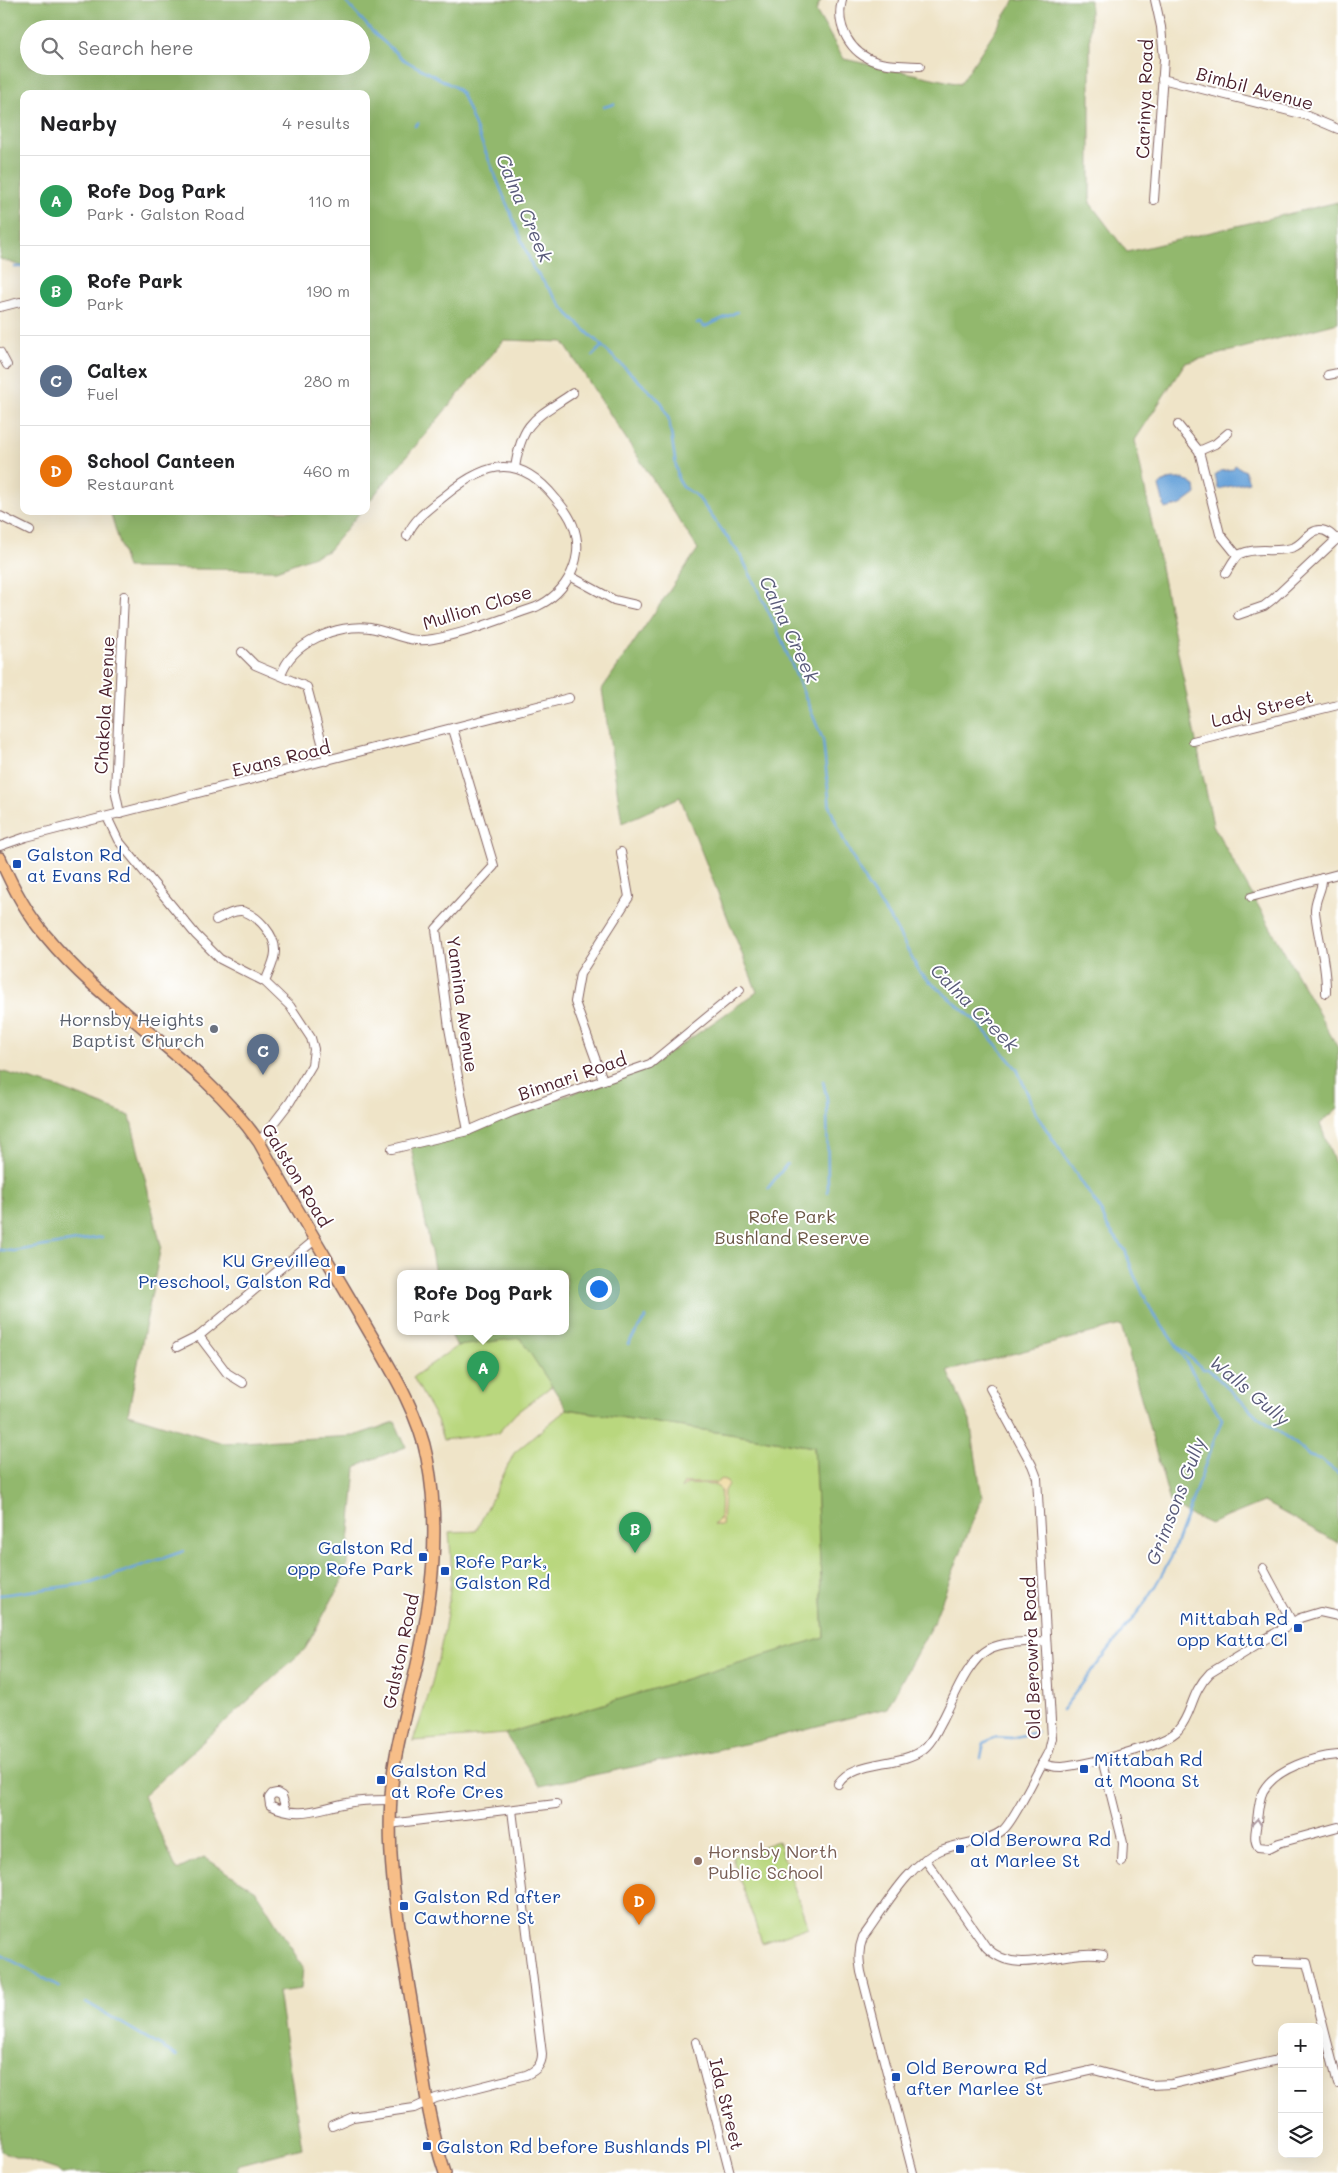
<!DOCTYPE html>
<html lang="en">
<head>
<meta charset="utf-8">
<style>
	body { margin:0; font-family:Mali,sans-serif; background:#f6f6f6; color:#202124 }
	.controls { position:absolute; right:15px; bottom:15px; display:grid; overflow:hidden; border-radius:10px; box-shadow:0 5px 20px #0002 }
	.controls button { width:45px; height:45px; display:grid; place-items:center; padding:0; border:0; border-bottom:1px solid #e0e0e0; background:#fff; color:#202124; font:25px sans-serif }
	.you { position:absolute; left:598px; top:1288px; width:18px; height:18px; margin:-12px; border:4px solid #fff; border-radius:50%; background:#1a73e8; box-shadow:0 0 0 8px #1a73e833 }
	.badge { display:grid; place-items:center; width:32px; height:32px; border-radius:50%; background:#111827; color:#fff; font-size:16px; font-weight:700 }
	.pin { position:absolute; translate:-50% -41px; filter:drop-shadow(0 1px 2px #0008) }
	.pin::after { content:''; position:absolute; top:26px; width:18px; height:15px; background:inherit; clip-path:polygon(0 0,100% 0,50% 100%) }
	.popup { position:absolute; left:397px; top:1270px; width:172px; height:65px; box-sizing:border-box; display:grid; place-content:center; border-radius:10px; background:#fff; filter:drop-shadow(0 1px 4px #0005); font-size:16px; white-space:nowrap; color:#757577 }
	.popup b { font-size:19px; color:#202124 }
	.popup::after { content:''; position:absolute; left:50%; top:100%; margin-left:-10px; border:10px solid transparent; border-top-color:#fff }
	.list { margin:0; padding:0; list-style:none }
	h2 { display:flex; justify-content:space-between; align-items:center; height:65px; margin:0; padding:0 20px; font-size:21px }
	h2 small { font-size:16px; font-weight:400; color:#757577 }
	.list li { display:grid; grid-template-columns:32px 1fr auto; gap:15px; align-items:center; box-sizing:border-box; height:90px; padding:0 20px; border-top:1px solid #e0e0e0 }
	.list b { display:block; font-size:19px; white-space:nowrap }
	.list p { margin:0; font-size:16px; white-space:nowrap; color:#757577 }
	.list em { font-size:16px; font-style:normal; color:#757577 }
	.icon { flex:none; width:28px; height:28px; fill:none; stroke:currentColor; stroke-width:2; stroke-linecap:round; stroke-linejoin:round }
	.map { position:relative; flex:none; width:1338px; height:2173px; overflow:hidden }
	.search { position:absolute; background:#fff; box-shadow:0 5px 20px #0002; left:20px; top:20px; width:350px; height:55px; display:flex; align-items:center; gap:12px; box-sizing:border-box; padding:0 18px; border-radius:28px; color:#757577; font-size:19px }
	.panel { position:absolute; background:#fff; box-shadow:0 5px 20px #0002; left:20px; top:90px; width:350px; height:425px; border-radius:10px }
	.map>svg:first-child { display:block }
</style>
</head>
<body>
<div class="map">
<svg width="1338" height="2173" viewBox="0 0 1338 2173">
	<rect width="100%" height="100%" fill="#fff"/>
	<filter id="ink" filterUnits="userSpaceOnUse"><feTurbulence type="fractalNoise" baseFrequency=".02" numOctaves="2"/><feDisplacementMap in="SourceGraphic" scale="10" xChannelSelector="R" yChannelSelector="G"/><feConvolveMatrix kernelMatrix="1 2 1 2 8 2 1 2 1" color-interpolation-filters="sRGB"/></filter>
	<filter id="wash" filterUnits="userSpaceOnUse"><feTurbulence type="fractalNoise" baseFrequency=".0096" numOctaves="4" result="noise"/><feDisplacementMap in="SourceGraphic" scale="20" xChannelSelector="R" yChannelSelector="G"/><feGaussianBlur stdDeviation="1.12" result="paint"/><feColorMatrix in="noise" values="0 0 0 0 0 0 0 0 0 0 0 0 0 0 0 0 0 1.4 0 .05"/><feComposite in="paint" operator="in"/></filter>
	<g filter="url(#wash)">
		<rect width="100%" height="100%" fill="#efe4c8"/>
		<g fill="#b9d77e" stroke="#827b54">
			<path d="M 449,1331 L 520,1338 L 553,1385 L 516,1413 L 498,1433 L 443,1440 L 437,1420 L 413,1377 L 457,1346 Z"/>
			<path d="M 567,1409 L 814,1447 L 824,1638 L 505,1734 L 413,1741 C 432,1689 447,1633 451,1577 C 452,1562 450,1547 449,1532 L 476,1531 L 514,1453 Z"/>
			<path d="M 778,1841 L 808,1927 L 762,1943 L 732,1857 Z"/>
		</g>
		<g fill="#92b86d" stroke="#6e6c4c" fill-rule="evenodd">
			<path d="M 0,0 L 821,0 L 816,11 L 844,59 L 960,84 L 1015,0 L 1090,0 L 1090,203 L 1127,252 L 1338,202 L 1338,323 L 1185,363 L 1135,440 L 1213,825 L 1338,1048 L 1338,1108 L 1320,1124 L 1338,1172 L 1338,1543 L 1264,1502 L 1210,1524 L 1171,1506 L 1121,1325 L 948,1371 L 970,1421 L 982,1497 L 934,1621 L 887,1708 L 759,1741 L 540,1786 L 505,1734 L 824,1637 L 814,1447 L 567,1409 L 520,1338 L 457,1346 L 449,1331 L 566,1331 L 566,1273 L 435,1273 L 411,1146 L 507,1116 L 651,1066 L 757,992 L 680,797 L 622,823 L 602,689 L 698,549 L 563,342 L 504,340 L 366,505 L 366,94 L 24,94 L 24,267 L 0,259 ZM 29,29 L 361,29 L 361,66 L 29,66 Z"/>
			<path d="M 110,511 L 361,511 L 328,551 L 276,570 L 127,568 Z"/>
			<path d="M 0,1071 L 57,1087 L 130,1116 L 161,1246 L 128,1414 L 223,1443 L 354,1436 L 395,1422 L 406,1447 L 365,1462 L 356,1468 L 346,1574 L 305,1649 L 143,1796 L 177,1870 L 204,1857 L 256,1891 L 303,1967 L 301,1989 L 278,1992 L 302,2148 L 237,2165 L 238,2173 L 60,2173 L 57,2170 L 0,2151 Z"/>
		</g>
		<path fill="#eeda9e" stroke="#9c7c64" d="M 722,1479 L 727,1481 L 728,1484 L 724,1491 L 722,1525 L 714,1525 L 720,1518 L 721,1490 L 717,1485 L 687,1484 L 682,1489 L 684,1483 L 717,1483 Z"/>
		<g fill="#6ba4da" stroke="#5a6282">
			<path d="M 1235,465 L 1245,471 L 1249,482 L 1218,489 L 1215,475 L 1220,471 L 1233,469 Z"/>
			<path d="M 1184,479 L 1195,486 L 1196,494 L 1181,505 L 1165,509 L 1159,486 C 1164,478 1176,479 1184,479 Z"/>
		</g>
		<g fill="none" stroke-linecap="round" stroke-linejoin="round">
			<g stroke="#6ba4da" stroke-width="2.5">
				<path d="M 344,0 L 376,35 L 404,60 L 455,87 L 462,94 L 533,268 L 568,314 L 662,403 L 669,420 L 678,479 L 683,487 L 697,496 L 741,556 L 776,627 L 823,740 L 830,808 L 845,843 L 866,883 L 894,925 L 920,973 L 977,1022 L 1017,1069 L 1036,1114 L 1101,1211 L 1107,1226 L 1125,1250 L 1134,1275 L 1154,1316"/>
				<path d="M 604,107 L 614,104"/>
				<path d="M 415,126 L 418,123"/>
				<path d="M 15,267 L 24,267"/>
				<path d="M 697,323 L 700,322 L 704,327 L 737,312"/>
				<path d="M 593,355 L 602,346"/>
				<path d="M 823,1081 L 827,1099 L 828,1192"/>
				<path d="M 768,1188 L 787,1164"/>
				<path d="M 0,1250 L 14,1251 L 102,1237"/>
				<path d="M 1155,1316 L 1175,1344 L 1203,1369 L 1208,1369 L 1258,1417 L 1296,1444 L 1309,1456 L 1321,1460 L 1338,1473"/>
				<path d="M 628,1344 L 646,1317"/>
				<path d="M 0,1595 L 91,1583 L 184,1551"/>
				<path d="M 1062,1710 L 1147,1600 L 1171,1558 L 1222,1419 L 1175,1344"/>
				<path d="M 981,1758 L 984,1743 L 995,1737 L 1011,1738 L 1037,1732"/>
				<path d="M 0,1954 L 60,1987"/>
				<path d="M 86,2002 L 177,2056"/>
			</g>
		</g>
	</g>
	<g filter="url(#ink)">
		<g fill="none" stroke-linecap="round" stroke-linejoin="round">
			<g stroke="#846462" stroke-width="10">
				<g id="minor">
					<path d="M 842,0 C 835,26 850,54 877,62 C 891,66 906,65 920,66"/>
					<path d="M 1162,79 L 1305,115 L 1338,129"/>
					<path d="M 1154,200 L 1164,59 L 1161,27 L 1155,0"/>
					<path d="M 0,307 L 20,302"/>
					<path d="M 0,352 L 7,365"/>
					<path d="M 1328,375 L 1338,373"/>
					<path d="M 1178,425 L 1199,451 L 1220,534 L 1237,555"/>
					<path d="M 1199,451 L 1215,444 L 1228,433"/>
					<path d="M 515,468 C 522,420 536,418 573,393"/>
					<path d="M 0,516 L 30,531"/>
					<path d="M 1226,573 C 1230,567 1234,557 1240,554 C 1257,546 1277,554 1294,547 C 1304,543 1309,530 1320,530 C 1327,530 1332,535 1337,540"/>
					<path d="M 570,576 L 614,600 L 636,605"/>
					<path d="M 1238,615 L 1264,606 L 1273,599 L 1338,538"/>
					<path d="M 242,652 L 255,665 L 307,687 L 327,761"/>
					<path d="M 281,675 C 291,643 338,623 370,628 C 393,632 408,644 433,639 C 468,633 503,618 536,607 C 567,593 586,558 573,525 C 569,515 563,507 556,499 C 520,454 488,460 446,495 C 431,507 414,518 407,536"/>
					<path d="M 453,729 L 494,866 L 436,929 L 449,1028 L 468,1131"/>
					<path d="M 1193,741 L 1338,705"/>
					<path d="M 120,814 L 115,790 L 124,596"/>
					<path d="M 107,817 L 118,840 L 196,935 L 220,959 L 265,982 L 290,1006 L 311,1038 L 314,1049 L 312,1065 L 290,1102 L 259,1142"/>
					<path d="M 0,846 L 26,837 L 569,698"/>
					<path d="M 1322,878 C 1323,890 1314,899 1315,912 C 1318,939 1327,965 1326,993"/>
					<path d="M 1251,897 L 1338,874"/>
					<path d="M 216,920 C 223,916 234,910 242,911 C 258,915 276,936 275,952 C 275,961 268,974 265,982"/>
					<path d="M 603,1080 L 575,1002 L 580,974 L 629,897 L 621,852"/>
					<path d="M 392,1149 L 468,1131 L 512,1112 L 650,1064 L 740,990"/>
					<path d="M 177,1347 L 199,1336"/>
					<path d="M 243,1383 L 227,1373 L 199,1336 L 316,1239"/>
					<path d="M 1263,1568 L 1292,1622"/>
					<path d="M 1338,1755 C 1314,1757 1276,1768 1263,1791 C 1259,1799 1258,1811 1257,1821 C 1256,1830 1253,1839 1258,1847 L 1269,1848 L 1279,1843 L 1338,1827"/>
					<path d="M 1102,1759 L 1123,1843 L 1122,1862"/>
					<path d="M 1042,1763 C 1048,1766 1054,1767 1061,1767 C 1083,1765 1165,1746 1178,1730 C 1193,1713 1190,1693 1210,1673 L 1300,1618 L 1320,1612 L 1338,1616"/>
					<path d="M 838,1784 C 854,1759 899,1767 922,1750 C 932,1743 937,1730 943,1719 C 954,1698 968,1660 989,1649 C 1005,1641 1028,1642 1046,1641"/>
					<path d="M 286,1809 L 282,1796 L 277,1793 L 272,1794 L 269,1798 L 270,1805 C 299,1820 319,1808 347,1803 C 361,1800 376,1800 390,1800"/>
					<path d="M 389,1824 L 556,1804"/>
					<path d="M 925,1859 L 986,1947 C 1018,1980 1064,1947 1103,1955"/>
					<path d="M 1256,1961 L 1307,1963 L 1338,2084"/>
					<path d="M 696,2042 L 730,2173"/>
					<path d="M 1036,2083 L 1094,2070 L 1150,2085 L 1172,2084 L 1282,2059"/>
					<path d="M 332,2126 L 353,2117 L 414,2108 L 436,2098 L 526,2075 C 535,2071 542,2066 542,2054 L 512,1810"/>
					<path d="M 913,2173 L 861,1972 C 859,1959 858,1950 863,1937 C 884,1909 908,1864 941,1850 C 960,1842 987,1843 1003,1830 C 1014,1821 1040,1766 1049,1751 L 1052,1738 L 1037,1478 L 1032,1465 L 990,1388"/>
				</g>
			</g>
			<g stroke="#846462" stroke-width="14">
				<path id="primary" d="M 0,858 C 12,886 26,913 46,936 C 109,1013 202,1060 259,1142 C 292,1202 328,1261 363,1321 C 387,1363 418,1410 427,1458 C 441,1529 432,1599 416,1669 C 408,1704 397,1739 393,1775 C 383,1858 401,1937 414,2018 C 423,2073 427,2119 445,2173"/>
			</g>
			<use href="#minor" stroke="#fff" stroke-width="8"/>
			<use href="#primary" stroke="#f7be88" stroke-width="11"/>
		</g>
		<defs><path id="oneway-chevron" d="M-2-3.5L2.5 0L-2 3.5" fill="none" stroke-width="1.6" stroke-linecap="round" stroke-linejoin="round" transform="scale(1.25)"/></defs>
		<use stroke="#ae9aa0" href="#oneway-chevron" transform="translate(1257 1822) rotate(-84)"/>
	</g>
	<g fill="#1a4fb4" stroke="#fff" stroke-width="2">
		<rect x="12" y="859" width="10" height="10" rx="2.5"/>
		<rect x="336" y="1265" width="10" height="10" rx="2.5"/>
		<rect x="418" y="1552" width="10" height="10" rx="2.5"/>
		<rect x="440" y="1566" width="10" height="10" rx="2.5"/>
		<rect x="1293" y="1623" width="10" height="10" rx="2.5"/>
		<rect x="1079" y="1764" width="10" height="10" rx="2.5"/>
		<rect x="376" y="1775" width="10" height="10" rx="2.5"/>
		<rect x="955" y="1844" width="10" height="10" rx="2.5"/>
		<rect x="399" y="1901" width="10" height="10" rx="2.5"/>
		<rect x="891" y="2072" width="10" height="10" rx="2.5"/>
		<rect x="422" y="2141" width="10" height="10" rx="2.5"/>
	</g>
	<circle fill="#6b7280" stroke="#fff" stroke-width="2" cx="214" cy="1029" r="5"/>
	<circle fill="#8d6e63" stroke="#fff" stroke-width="2" cx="698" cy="1861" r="5"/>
	<g text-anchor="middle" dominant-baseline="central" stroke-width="4" stroke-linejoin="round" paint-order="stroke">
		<g font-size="18" fill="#4a1f2b" stroke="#fff">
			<text transform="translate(1255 88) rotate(15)">Bimbil Avenue</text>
			<text transform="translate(1144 99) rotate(-88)">Carinya Road</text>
			<text transform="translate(477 607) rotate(-17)">Mullion Close</text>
			<text transform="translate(104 705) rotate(-87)">Chakola Avenue</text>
			<text transform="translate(1262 708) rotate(-14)">Lady Street</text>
			<text transform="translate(281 758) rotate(-14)">Evans Road</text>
			<text transform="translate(463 1004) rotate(82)">Yannina Avenue</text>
			<text transform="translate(572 1076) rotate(-19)">Binnari Road</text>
			<text transform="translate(297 1175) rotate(59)">Galston Road</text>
			<text transform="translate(400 1651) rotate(-78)">Galston Road</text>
			<text transform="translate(1031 1658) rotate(-92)">Old Berowra Road</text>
			<text transform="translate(727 2104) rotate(76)">Ida Street</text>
		</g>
		<g font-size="18" fill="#164399" stroke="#fff" text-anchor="start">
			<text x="27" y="854">Galston Rd<tspan x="27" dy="21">at Evans Rd</tspan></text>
			<text x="331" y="1260" text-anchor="end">KU Grevillea<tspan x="331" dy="21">Preschool, Galston Rd</tspan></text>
			<text x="413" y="1547" text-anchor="end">Galston Rd<tspan x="413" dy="21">opp Rofe Park</tspan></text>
			<text x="455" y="1561">Rofe Park,<tspan x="455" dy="21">Galston Rd</tspan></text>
			<text x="1288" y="1618" text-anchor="end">Mittabah Rd<tspan x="1288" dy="21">opp Katta Cl</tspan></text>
			<text x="1094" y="1759">Mittabah Rd<tspan x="1094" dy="21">at Moona St</tspan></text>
			<text x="391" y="1770">Galston Rd<tspan x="391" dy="21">at Rofe Cres</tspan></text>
			<text x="970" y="1839">Old Berowra Rd<tspan x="970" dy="21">at Marlee St</tspan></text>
			<text x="414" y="1896">Galston Rd after<tspan x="414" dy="21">Cawthorne St</tspan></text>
			<text x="906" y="2067">Old Berowra Rd<tspan x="906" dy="21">after Marlee St</tspan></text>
			<text x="437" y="2146">Galston Rd before Bushlands Pl</text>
		</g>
		<g font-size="18" fill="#5b616d" stroke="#fff" text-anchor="end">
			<text x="204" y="1019">Hornsby Heights<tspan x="204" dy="21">Baptist Church</tspan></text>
		</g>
		<g font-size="18" fill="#6b5644" stroke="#fff">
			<text x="792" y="1216">Rofe Park<tspan x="792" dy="21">Bushland Reserve</tspan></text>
		</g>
		<g font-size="18" fill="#785e54" stroke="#fff" text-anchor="start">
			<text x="708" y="1851">Hornsby North<tspan x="708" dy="21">Public School</tspan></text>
		</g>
		<g font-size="19" font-style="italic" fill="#595b7a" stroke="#fff">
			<text transform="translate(525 208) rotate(67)">Calna Creek</text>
			<text transform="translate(790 629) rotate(65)">Calna Creek</text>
			<text transform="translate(975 1007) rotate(45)">Calna Creek</text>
			<text transform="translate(1250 1390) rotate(40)">Walls Gully</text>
			<text transform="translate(1175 1501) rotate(-69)">Grimsons Gully</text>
		</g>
	</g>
</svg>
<div class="controls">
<button>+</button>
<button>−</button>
<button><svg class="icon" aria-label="layers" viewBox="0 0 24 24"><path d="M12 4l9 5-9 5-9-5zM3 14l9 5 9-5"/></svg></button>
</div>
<div class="you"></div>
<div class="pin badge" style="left:483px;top:1392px;background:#2e9e5b">A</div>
<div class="popup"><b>Rofe Dog Park</b>Park</div>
<div class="pin badge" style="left:635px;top:1553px;background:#2e9e5b">B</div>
<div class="pin badge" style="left:263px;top:1075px;background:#5c6f8a">C</div>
<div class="pin badge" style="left:639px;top:1925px;background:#e8710a">D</div>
<div class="search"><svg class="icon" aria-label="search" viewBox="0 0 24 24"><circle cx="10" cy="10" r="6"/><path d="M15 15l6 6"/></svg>Search here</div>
<section class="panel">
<h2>Nearby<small>4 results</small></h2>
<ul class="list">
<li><span class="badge" style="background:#2e9e5b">A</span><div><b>Rofe Dog Park</b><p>Park · Galston Road</p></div><em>110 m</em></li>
<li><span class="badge" style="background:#2e9e5b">B</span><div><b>Rofe Park</b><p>Park</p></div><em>190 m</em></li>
<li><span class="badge" style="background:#5c6f8a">C</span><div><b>Caltex</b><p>Fuel</p></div><em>280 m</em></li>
<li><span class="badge" style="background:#e8710a">D</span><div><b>School Canteen</b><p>Restaurant</p></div><em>460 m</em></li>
</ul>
</section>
</div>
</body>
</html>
